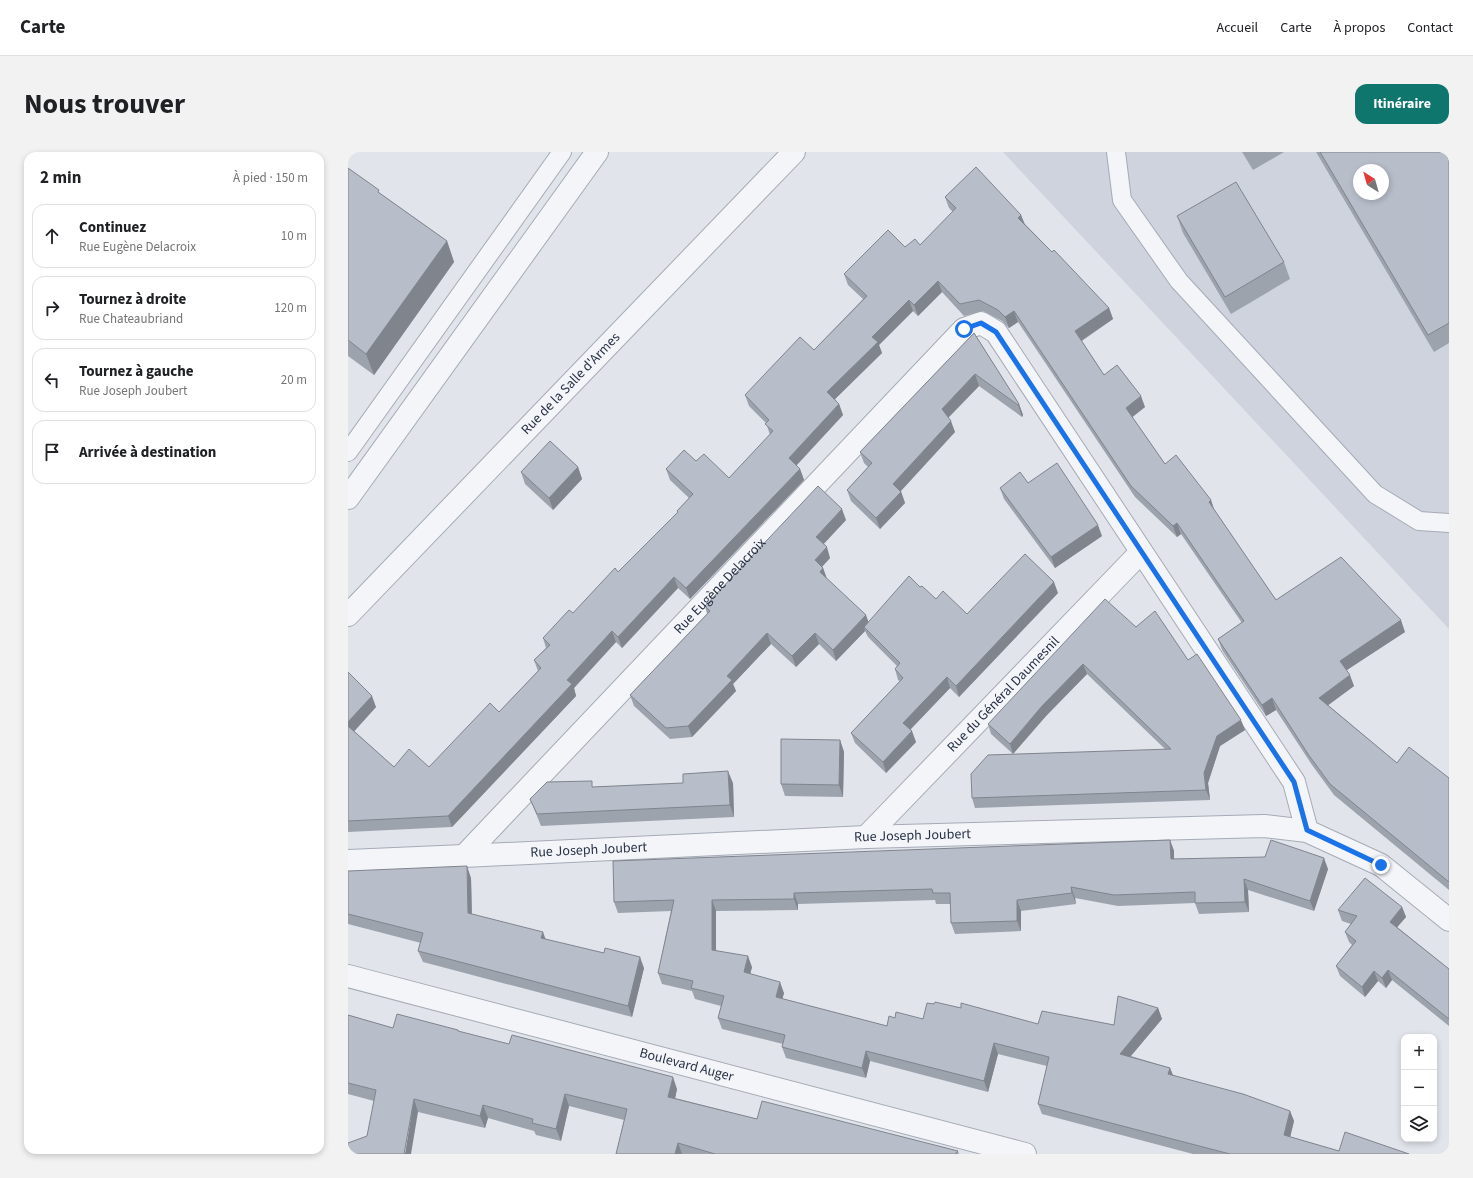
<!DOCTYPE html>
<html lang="fr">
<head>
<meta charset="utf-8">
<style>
	body { margin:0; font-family:"Source Sans 3",sans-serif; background:#f2f2f2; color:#202124 }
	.controls { position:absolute; right:12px; bottom:12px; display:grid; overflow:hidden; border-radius:8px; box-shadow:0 2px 6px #0003 }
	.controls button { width:36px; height:36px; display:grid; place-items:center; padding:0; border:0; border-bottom:1px solid #e0e0e0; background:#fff; color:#202124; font:20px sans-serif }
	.compass { position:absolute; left:1005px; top:12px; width:36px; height:36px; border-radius:50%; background:#fff; box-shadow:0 2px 6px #0003; rotate:323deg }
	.stop { position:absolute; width:12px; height:12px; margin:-9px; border:3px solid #1a73e8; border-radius:50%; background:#fff }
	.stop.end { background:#1a73e8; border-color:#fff; box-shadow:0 1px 4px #0008 }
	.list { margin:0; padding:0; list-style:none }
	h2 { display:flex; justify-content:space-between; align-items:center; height:52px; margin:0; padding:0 16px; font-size:17px }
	h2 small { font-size:13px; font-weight:400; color:#757577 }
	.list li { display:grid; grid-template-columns:26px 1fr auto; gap:12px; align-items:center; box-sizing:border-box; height:64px; margin:0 8px 8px; padding:0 8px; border:1px solid #e0e0e0; border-radius:12px }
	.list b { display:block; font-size:15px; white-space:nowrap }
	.list p { margin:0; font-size:13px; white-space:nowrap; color:#757577 }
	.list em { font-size:13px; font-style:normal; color:#757577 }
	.icon { flex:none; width:22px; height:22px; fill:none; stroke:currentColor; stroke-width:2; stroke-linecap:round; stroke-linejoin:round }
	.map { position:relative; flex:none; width:1101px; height:1002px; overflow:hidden; border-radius:12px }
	header { display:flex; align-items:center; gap:24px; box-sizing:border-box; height:56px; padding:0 20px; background:#fff; border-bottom:1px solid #e0e0e0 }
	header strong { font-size:19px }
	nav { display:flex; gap:22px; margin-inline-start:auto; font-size:14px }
	.intro { display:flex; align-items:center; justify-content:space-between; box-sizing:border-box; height:96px; padding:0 24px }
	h1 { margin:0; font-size:28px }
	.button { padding:10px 18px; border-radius:12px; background:#0f766e; color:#fff; font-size:14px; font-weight:700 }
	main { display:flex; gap:24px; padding:0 24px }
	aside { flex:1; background:#fff; border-radius:12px; box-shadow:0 2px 6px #0003 }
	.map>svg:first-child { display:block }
</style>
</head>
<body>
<header>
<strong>Carte</strong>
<nav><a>Accueil</a><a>Carte</a><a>À propos</a><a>Contact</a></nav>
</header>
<div class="intro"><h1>Nous trouver</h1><a class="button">Itinéraire</a></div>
<main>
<aside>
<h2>2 min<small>À pied · 150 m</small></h2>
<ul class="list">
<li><svg class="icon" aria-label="ahead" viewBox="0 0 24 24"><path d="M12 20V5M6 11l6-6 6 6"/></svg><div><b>Continuez</b><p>Rue Eugène Delacroix</p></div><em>10 m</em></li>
<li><svg class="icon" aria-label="right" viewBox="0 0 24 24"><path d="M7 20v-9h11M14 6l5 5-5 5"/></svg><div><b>Tournez à droite</b><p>Rue Chateaubriand</p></div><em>120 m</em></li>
<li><svg class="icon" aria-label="left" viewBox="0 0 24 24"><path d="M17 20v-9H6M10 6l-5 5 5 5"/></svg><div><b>Tournez à gauche</b><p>Rue Joseph Joubert</p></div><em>20 m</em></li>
<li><svg class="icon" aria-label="arrive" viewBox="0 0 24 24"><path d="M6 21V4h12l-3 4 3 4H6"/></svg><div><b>Arrivée à destination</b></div></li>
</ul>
</aside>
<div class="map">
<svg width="1101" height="1002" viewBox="0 0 1101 1002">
	<rect width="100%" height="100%" fill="#e1e4eb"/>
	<path fill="#ced3dd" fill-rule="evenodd" d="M 655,0 L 1101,0 L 1101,477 ZM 1011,18 L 1035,18 L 1035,42 L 1011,42 Z"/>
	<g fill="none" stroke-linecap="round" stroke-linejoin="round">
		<g stroke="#a5abb6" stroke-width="20">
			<g id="service">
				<path d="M 768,0 L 774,48 L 831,129 L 1027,342 L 1071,369 L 1101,371"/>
				<path d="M 0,300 L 214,0"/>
			</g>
		</g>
		<g stroke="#a5abb6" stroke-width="24">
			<path id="pedestrian" d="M 0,346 L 249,0"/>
		</g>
		<g stroke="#a5abb6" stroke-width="24">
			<g id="minor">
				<path id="s1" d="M 0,463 L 446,0"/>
				<path id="s2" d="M 518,685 L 793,400"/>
				<path id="s3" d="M 116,704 L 616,177 L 633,171 L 648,180 L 946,630 L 959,679"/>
				<path id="s4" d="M 0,709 L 116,704 L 518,685 L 916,674 L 959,679 L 1033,713 L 1101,768"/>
			</g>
		</g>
		<g stroke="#a5abb6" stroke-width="24">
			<g id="tertiary">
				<path id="s5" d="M 0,824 L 677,1002"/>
			</g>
		</g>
		<use href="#service" stroke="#f4f5f9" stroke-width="18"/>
		<use href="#pedestrian" stroke="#f4f5f9" stroke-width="22"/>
		<use href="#minor" stroke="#f4f5f9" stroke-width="22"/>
		<use href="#tertiary" stroke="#f4f5f9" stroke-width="22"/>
	</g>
	<g fill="#9da3ad">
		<path d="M 894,0 L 936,0 L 905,18 Z"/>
		<path d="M 968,0 L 1101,0 L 1101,191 L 1086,200 Z"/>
		<path d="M 0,16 L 33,42 L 99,89 L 106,110 L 26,223 L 0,204 Z"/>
		<path d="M 597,45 L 673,63 L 677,72 L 704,100 L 761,156 L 765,167 L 734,189 L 756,223 L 797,255 L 784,265 L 817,312 L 863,348 L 865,356 L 928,448 L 1057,480 L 998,518 L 1006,534 L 980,553 L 1049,611 L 1101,626 L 1101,738 L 986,643 L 964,613 L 928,558 L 918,564 L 874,498 L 870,487 L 894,471 L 833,382 L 829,385 L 787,345 L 670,170 L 661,176 L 654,169 L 635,159 L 616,164 L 594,140 L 570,164 L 565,159 L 531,193 L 534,201 L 487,247 L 491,252 L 495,263 L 448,314 L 452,317 L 456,328 L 342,447 L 330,436 L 274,496 L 268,490 L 226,536 L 228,544 L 104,675 L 0,680 L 0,520 L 28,555 L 6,579 L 46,615 L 81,615 L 151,560 L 190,519 L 186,508 L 198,496 L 195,486 L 225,461 L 270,420 L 330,360 L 329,359 L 341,346 L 322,328 L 318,317 L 348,309 L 381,326 L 422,283 L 418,271 L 401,254 L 397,243 L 466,198 L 515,147 L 500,133 L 496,122 L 557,95 L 572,93 L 605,60 L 601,56 Z"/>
		<path d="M 829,64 L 936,110 L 942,127 L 883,162 L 835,81 Z"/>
		<path d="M 626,181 L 671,252 L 675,263 L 674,265 L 631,234 L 600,266 L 607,280 L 553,339 L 557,351 L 532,377 L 503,349 L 499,338 L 520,315 L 516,311 L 512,300 Z"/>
		<path d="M 230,315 L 234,327 L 205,358 L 177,332 L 173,320 Z"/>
		<path d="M 652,336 L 754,384 L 707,416 L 656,347 Z"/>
		<path d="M 498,368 L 475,392 L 482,406 L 474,415 L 475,416 L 479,427 L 520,470 L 572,435 L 588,447 L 619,462 L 710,441 L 611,545 L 602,536 L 562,578 L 568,590 L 538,621 L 507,591 L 503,581 L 552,529 L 550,528 L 547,517 L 549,514 L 520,485 L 517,479 L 488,509 L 471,492 L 448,515 L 423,492 L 385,532 L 388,539 L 344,585 L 322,587 L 286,554 L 282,543 L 359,462 L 357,454 Z"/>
		<path d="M 788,475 L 840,508 L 897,578 L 872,594 L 860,631 L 862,648 L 627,656 L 624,646 L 817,597 L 739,522 L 698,564 L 665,602 L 643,582 L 640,572 Z"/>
		<path d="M 492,588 L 496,600 L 495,645 L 437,644 L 433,632 Z"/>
		<path d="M 385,631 L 386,665 L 193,674 L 187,659 L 182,647 L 246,635 Z"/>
		<path d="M 822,688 L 826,699 L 826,707 L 980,717 L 966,759 L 900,738 L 901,760 L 851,762 L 847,751 L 770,754 L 727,746 L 728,752 L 673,759 L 673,779 L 607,782 L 603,771 L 603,752 L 588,752 L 587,748 L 450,752 L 450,758 L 368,759 L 368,798 L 404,815 L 402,822 L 436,841 L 434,847 L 539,874 L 547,866 L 575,867 L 586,852 L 613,856 L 690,872 L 766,873 L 810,856 L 814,867 L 783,904 L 822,916 L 825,923 L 942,959 L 946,969 L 942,985 L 991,999 L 1061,1002 L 845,1002 L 694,962 L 690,952 L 699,914 L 650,902 L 640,940 L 522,909 L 518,926 L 438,906 L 434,895 L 435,892 L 374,877 L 370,866 L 373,854 L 347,847 L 344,839 L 314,832 L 310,821 L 323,759 L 270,761 L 266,750 Z"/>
		<path d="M 0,719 L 123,726 L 124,762 L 197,787 L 296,816 L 284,865 L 75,810 L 70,799 L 73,791 L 0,772 Z"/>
		<path d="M 1054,755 L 1058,765 L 1049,775 L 1101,817 L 1101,874 L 1044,828 L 1038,836 L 1030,829 L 1017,845 L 992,824 L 988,814 L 1004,793 L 1001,790 L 997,780 L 1003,772 L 994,769 L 990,758 Z"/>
		<path d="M 0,863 L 45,876 L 110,880 L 329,937 L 327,946 L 409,967 L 610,999 L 611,1002 L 268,1002 L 276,968 L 221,954 L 213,989 L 188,983 L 186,979 L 140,966 L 137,976 L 70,960 L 19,984 L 26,949 L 0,942 Z"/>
	</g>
	<g fill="#80848d">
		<path d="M 673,63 L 677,74 L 670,66 Z"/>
		<path d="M 99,89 L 106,110 L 26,223 L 18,202 Z"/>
		<path d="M 590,129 L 594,140 L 570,164 L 566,153 Z"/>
		<path d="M 561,148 L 565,159 L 531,193 L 534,201 L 483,251 L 479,240 L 524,185 Z"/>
		<path d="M 761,156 L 765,167 L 731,190 L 727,179 Z"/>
		<path d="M 666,159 L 670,170 L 661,176 L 657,165 Z"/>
		<path d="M 627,222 L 631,234 L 598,268 L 594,257 Z"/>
		<path d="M 793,244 L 797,255 L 782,267 L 778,256 Z"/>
		<path d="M 491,252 L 495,263 L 445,317 L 441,306 Z"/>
		<path d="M 671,252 L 675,263 L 674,265 L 670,253 Z"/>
		<path d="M 603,269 L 607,280 L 549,343 L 545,332 Z"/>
		<path d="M 230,315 L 234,327 L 205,358 L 201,346 Z"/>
		<path d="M 452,317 L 456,328 L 342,447 L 338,436 Z"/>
		<path d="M 553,340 L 557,351 L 532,377 L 528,366 Z"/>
		<path d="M 863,348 L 867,360 L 861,350 Z"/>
		<path d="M 494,357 L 498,368 L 472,396 L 468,385 Z"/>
		<path d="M 829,371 L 833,382 L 829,385 L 825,374 Z"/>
		<path d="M 750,373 L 754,384 L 707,416 L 703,405 Z"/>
		<path d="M 479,395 L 482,406 L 470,419 L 467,408 Z"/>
		<path d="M 475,416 L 479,427 L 472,420 Z"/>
		<path d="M 326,425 L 330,436 L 274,496 L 270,485 Z"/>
		<path d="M 706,430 L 710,441 L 611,545 L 608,534 Z"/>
		<path d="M 518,463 L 522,474 L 516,475 L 517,479 L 488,509 L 485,498 Z"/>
		<path d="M 1053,468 L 1057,480 L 996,520 L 992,509 Z"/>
		<path d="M 264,479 L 268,490 L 226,536 L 228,544 L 104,675 L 100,664 L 219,528 Z"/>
		<path d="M 419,481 L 423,492 L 385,532 L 388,539 L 344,585 L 340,574 L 379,524 Z"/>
		<path d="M 467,481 L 471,492 L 448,515 L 444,504 Z"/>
		<path d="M 735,512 L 739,522 L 698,564 L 665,602 L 662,592 L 694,554 Z"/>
		<path d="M 1002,523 L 1006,534 L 975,557 L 971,546 Z"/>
		<path d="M 599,525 L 602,536 L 559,581 L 555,571 Z"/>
		<path d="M 24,544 L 28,555 L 2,584 L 0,579 L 0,570 Z"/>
		<path d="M 924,546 L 928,558 L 918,564 L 914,553 Z"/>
		<path d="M 893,568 L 897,578 L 872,594 L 860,631 L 862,648 L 858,638 L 856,621 L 869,584 Z"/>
		<path d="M 564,579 L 568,590 L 538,621 L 535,610 Z"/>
		<path d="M 492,588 L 496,600 L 495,645 L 491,633 Z"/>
		<path d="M 380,619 L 385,631 L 386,665 L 382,653 Z"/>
		<path d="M 822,688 L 826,699 L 826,718 L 823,707 Z"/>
		<path d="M 976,706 L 980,717 L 966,759 L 962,749 Z"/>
		<path d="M 119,714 L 123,726 L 124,772 L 120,761 Z"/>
		<path d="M 896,727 L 900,738 L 901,760 L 897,750 Z"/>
		<path d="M 723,735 L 727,746 L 728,752 L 724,741 Z"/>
		<path d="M 446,741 L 450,752 L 450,758 L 446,747 Z"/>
		<path d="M 364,748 L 368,759 L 368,808 L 364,798 Z"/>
		<path d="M 669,748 L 673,759 L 673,779 L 669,769 Z"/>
		<path d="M 1054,755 L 1058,765 L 1045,780 L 1042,770 Z"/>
		<path d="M 195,780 L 199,791 L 193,786 Z"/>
		<path d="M 400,804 L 404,815 L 400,831 L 396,820 Z"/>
		<path d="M 292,805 L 296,816 L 284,865 L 280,854 Z"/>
		<path d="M 1040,818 L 1044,828 L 1038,836 L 1034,826 Z"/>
		<path d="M 1026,819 L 1030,829 L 1017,845 L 1014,835 Z"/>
		<path d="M 432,830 L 436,841 L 432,856 L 428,845 Z"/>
		<path d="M 810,856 L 814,867 L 776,912 L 772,902 Z"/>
		<path d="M 646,891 L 650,902 L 640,940 L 636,929 Z"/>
		<path d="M 518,899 L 522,909 L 518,926 L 514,916 Z"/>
		<path d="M 822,916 L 826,926 L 820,922 Z"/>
		<path d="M 325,925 L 329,937 L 325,957 L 320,945 Z"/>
		<path d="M 217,942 L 221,954 L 213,989 L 208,977 Z"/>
		<path d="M 66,947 L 70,960 L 63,1002 L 57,1002 Z"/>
		<path d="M 135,953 L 140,966 L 137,976 L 132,964 Z"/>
		<path d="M 942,959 L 946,969 L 940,994 L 936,983 Z"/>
		<path d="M 330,991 L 334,1002 L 327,1002 Z"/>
	</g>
	<g fill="#b7bdc9" stroke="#80848d" fill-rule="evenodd">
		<path d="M 972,0 L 1101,0 L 1101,171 L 1080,183 ZM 1011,18 L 1035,18 L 1035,42 L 1011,42 Z"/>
		<path d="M 628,15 L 673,63 L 670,66 L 704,100 L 706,98 L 761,156 L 727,179 L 756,223 L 769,213 L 793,244 L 778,256 L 817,312 L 828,303 L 863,348 L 861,350 L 928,448 L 993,405 L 1053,468 L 992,509 L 1002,523 L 971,546 L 1049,611 L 1061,595 L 1101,626 L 1101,730 L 982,632 L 960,602 L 924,546 L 914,553 L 870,487 L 896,469 L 829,371 L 825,374 L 783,334 L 666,159 L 657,165 L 650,158 L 631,148 L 612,152 L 590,129 L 566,153 L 561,148 L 524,185 L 530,190 L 479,240 L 491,252 L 441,306 L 452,317 L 338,436 L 326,425 L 270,485 L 264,479 L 219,528 L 224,532 L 100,664 L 0,669 L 0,574 L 46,615 L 61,597 L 81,615 L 142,551 L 151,560 L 193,516 L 186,508 L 202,493 L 195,486 L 221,458 L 225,461 L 267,416 L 270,420 L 330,360 L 329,359 L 345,342 L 318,317 L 336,298 L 348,309 L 356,302 L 381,326 L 425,279 L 417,272 L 421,268 L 397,243 L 452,185 L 466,198 L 519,144 L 496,122 L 540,78 L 557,95 L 567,87 L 572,93 L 608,56 L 597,45 Z"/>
		<path d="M 0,16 L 31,38 L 30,40 L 99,89 L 18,202 L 0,188 Z"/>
		<path d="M 888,30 L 936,110 L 877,145 L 829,64 Z"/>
		<path d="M 626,181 L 671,252 L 670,253 L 627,222 L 594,257 L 603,269 L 545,332 L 553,340 L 528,366 L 499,338 L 524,311 L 512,300 Z"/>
		<path d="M 202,289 L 230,315 L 201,346 L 173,320 Z"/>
		<path d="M 709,311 L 750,373 L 703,405 L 652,336 L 672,320 L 680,331 Z"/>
		<path d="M 470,334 L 494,357 L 468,385 L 479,395 L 467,408 L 475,416 L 472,420 L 518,463 L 485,498 L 467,481 L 444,504 L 419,481 L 379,524 L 384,528 L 340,574 L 318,576 L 282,543 L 362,459 L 357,454 Z"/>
		<path d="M 677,402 L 706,430 L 608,534 L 599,525 L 555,571 L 564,579 L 535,610 L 503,581 L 555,526 L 547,517 L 552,511 L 516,475 L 561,424 L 572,435 L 574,434 L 588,447 L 595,439 L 619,462 Z"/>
		<path d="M 757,447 L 788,475 L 807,459 L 840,508 L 849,502 L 893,568 L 869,584 L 856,621 L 858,638 L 624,646 L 623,622 L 640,603 L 823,597 L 735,512 L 694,554 L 662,592 L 640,572 Z"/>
		<path d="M 0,520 L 24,544 L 0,570 Z"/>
		<path d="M 433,587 L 492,588 L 491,633 L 433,632 Z"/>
		<path d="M 380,619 L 382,653 L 189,662 L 182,647 L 199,630 L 244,629 L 244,635 L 335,631 L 335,622 Z"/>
		<path d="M 822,688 L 823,707 L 917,705 L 923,688 L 976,706 L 962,749 L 896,727 L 897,750 L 847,751 L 847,740 L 766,743 L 723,735 L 724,741 L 669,748 L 669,769 L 603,771 L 602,741 L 585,741 L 584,737 L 446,741 L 446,747 L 364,748 L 364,798 L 400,804 L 396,820 L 432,830 L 428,845 L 539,874 L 541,864 L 547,866 L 548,860 L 575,867 L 579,851 L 586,852 L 587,850 L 613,856 L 613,851 L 690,872 L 694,859 L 766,873 L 770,844 L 810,856 L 772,902 L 822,916 L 820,922 L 895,942 L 942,959 L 936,983 L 991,999 L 997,980 L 1061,1002 L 882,1002 L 690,952 L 701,905 L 646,891 L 636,929 L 518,899 L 514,916 L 434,895 L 437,883 L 370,866 L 376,844 L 343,836 L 345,829 L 310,821 L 326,748 L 266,750 L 265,709 Z"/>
		<path d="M 119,714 L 120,761 L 195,780 L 193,786 L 256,801 L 257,796 L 292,805 L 280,854 L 70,799 L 75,781 L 0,762 L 0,719 Z"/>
		<path d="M 1017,726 L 1054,755 L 1042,770 L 1101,817 L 1101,867 L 1040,818 L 1034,826 L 1026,819 L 1014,835 L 988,814 L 1008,789 L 997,780 L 1009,764 L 990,758 Z"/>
		<path d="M 49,862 L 110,878 L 110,879 L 161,892 L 164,883 L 325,925 L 320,945 L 409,967 L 414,949 L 610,999 L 607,1002 L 367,1002 L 330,991 L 327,1002 L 268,1002 L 279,957 L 217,942 L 208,977 L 184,971 L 185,967 L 135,953 L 132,964 L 66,947 L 56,1002 L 58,1002 L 0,1002 L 0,991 L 19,984 L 28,938 L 0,931 L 0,863 L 45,876 Z"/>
	</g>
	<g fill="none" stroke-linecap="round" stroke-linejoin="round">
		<path stroke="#1a73e8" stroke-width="5" d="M 616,177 L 633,171 L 648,180 L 946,630 L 959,678 L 1033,713"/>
	</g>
	<g text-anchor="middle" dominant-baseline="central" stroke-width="4" stroke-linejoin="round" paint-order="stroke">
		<g font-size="14" fill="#273144" stroke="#f1f3f8">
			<text stroke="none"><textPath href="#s1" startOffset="321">Rue de la Salle d'Armes</textPath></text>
			<text stroke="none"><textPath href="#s3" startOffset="372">Rue Eugène Delacroix</textPath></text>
			<text stroke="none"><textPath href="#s2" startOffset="198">Rue du Général Daumesnil</textPath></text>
			<text stroke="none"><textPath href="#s4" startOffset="565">Rue Joseph Joubert</textPath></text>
			<text stroke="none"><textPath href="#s4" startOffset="241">Rue Joseph Joubert</textPath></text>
			<text stroke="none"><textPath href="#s5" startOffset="350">Boulevard Auger</textPath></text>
		</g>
	</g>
</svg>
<div class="controls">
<button>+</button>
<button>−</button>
<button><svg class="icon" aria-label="layers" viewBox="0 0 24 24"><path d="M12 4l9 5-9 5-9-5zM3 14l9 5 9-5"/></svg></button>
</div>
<svg class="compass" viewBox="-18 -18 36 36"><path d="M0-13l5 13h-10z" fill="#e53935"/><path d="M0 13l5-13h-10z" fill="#757577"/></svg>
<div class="stop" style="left:616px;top:177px"></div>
<div class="stop end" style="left:1033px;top:713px"></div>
</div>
</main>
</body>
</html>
